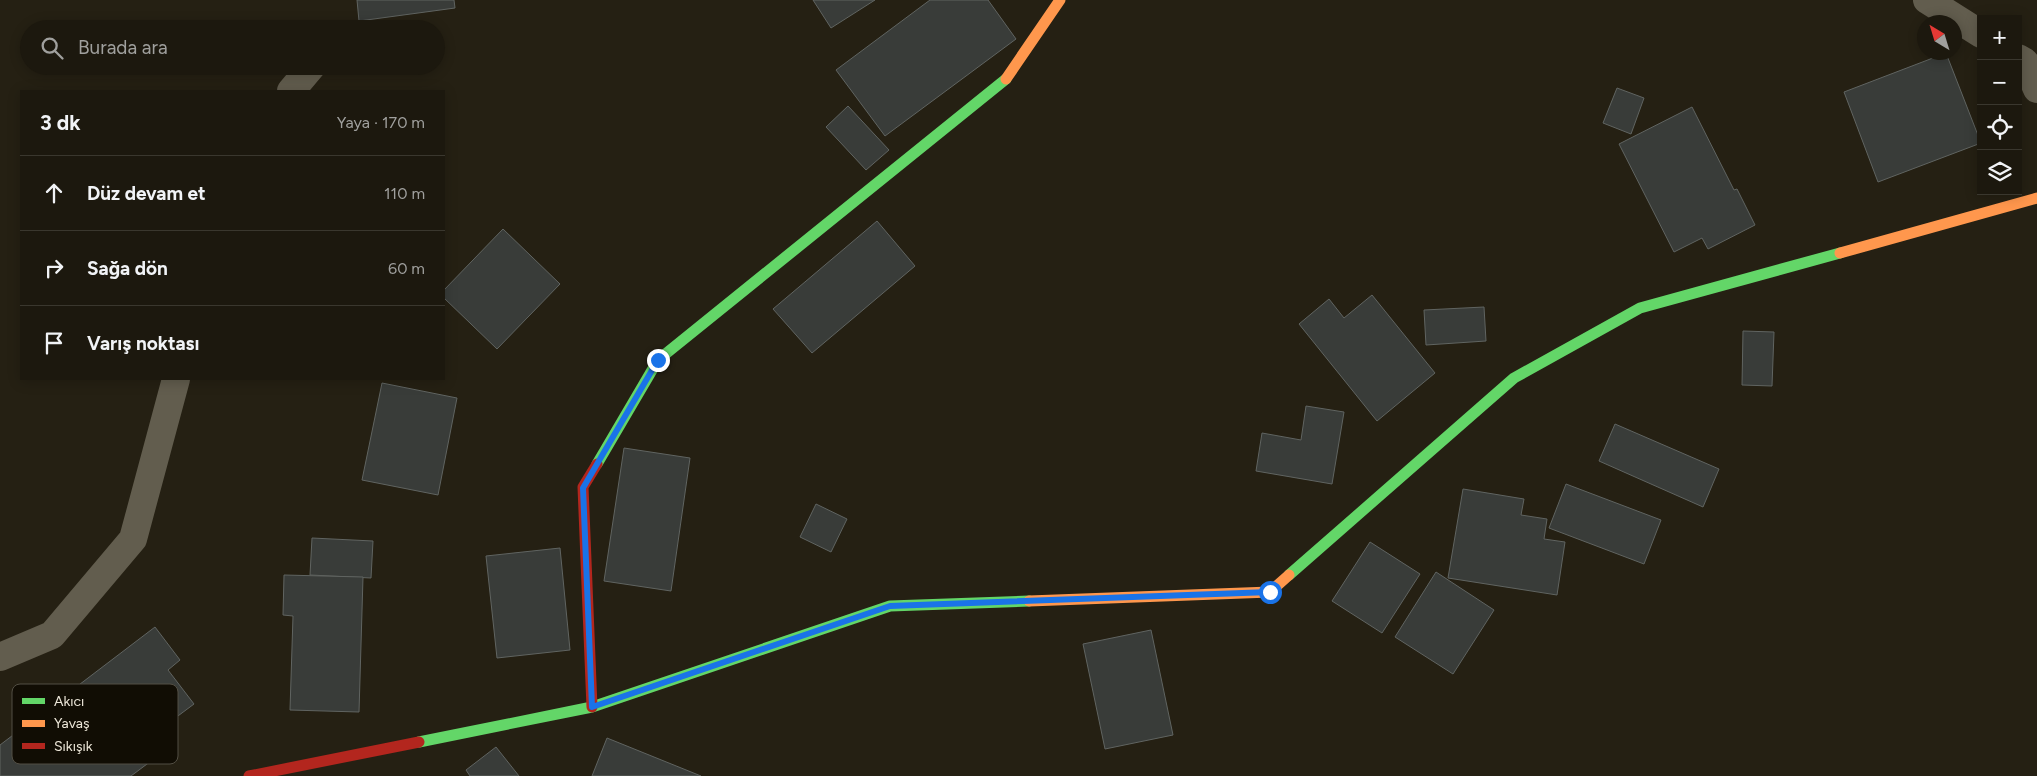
<!DOCTYPE html>
<html lang="tr">
<head>
<meta charset="utf-8">
<style>
	body { margin:0; font-family:Figtree,sans-serif; background:#252117; color:#f1f3f6 }
	.controls { position:absolute; right:15px; top:15px; display:grid; overflow:hidden; border-radius:0px; box-shadow:0 2px 12px #0003 }
	.controls button { width:45px; height:45px; display:grid; place-items:center; padding:0; border:0; border-bottom:1px solid #3a372e; background:#1c180e; color:#f1f3f6; font:25px sans-serif }
	.compass { position:absolute; left:1917px; top:15px; width:45px; height:45px; border-radius:50%; background:#1c180e; box-shadow:0 2px 12px #0003; rotate:322deg }
	.stop { position:absolute; width:15px; height:15px; margin:-11px; border:4px solid #1a73e8; border-radius:50%; background:#fff }
	.stop.end { background:#1a73e8; border-color:#fff; box-shadow:0 1px 5px #0008 }
	.list { margin:0; padding:0; list-style:none }
	h2 { display:flex; justify-content:space-between; align-items:center; height:65px; margin:0; padding:0 20px; font-size:21px }
	h2 small { font-size:16px; font-weight:400; color:#a0a09e }
	.list li { display:grid; grid-template-columns:32px 1fr auto; gap:15px; align-items:center; box-sizing:border-box; height:75px; padding:0 20px; border-top:1px solid #3a372e }
	.list b { display:block; font-size:19px; white-space:nowrap }
	.list em { font-size:16px; font-style:normal; color:#a0a09e }
	.icon { flex:none; width:28px; height:28px; fill:none; stroke:currentColor; stroke-width:2; stroke-linecap:round; stroke-linejoin:round }
	.map { position:relative; flex:none; width:2037px; height:776px; overflow:hidden }
	.search { position:absolute; background:#1c180e; box-shadow:0 2px 12px #0003; left:20px; top:20px; width:425px; height:55px; display:flex; align-items:center; gap:12px; box-sizing:border-box; padding:0 18px; border-radius:28px; color:#a0a09e; font-size:19px }
	.panel { position:absolute; background:#1c180e; box-shadow:0 2px 12px #0003; left:20px; top:90px; width:425px; height:290px; border-radius:0px }
	.map>svg:first-child { display:block }
</style>
</head>
<body>
<div class="map">
<svg width="2037" height="776" viewBox="0 0 2037 776">
	<rect width="100%" height="100%" fill="#252013"/>
	<g fill="#393c39" stroke="#606461">
		<path d="M 357,0 L 454,0 L 455,8 L 359,21 Z"/>
		<path d="M 813,0 L 875,0 L 831,28 Z"/>
		<path d="M 930,0 L 988,0 L 1016,39 L 885,136 L 836,70 Z"/>
		<path d="M 1946,53 L 1981,143 L 1878,182 L 1844,92 Z"/>
		<path d="M 1617,88 L 1644,98 L 1631,134 L 1603,123 Z"/>
		<path d="M 848,106 L 889,150 L 866,170 L 826,127 Z"/>
		<path d="M 1692,107 L 1734,190 L 1737,189 L 1755,225 L 1708,249 L 1702,238 L 1674,252 L 1619,144 Z"/>
		<path d="M 877,221 L 915,266 L 812,353 L 773,309 Z"/>
		<path d="M 503,229 L 560,284 L 497,349 L 444,298 L 444,290 Z"/>
		<path d="M 1372,295 L 1435,373 L 1377,421 L 1299,324 L 1329,299 L 1344,318 Z"/>
		<path d="M 1484,307 L 1486,341 L 1426,345 L 1424,310 Z"/>
		<path d="M 1743,331 L 1774,332 L 1772,386 L 1742,385 Z"/>
		<path d="M 382,383 L 457,398 L 438,495 L 362,480 Z"/>
		<path d="M 1306,406 L 1344,412 L 1332,484 L 1256,471 L 1262,433 L 1301,440 Z"/>
		<path d="M 1615,424 L 1719,469 L 1703,507 L 1599,461 Z"/>
		<path d="M 624,448 L 690,458 L 671,591 L 604,581 Z"/>
		<path d="M 1566,484 L 1661,520 L 1644,564 L 1549,528 Z"/>
		<path d="M 1463,489 L 1524,499 L 1521,515 L 1547,519 L 1544,539 L 1565,542 L 1557,595 L 1448,578 Z"/>
		<path d="M 816,504 L 847,519 L 831,552 L 800,537 Z"/>
		<path d="M 312,538 L 373,541 L 371,578 L 310,575 Z"/>
		<path d="M 1370,542 L 1420,574 L 1382,633 L 1332,601 Z"/>
		<path d="M 560,548 L 570,650 L 497,658 L 486,556 Z"/>
		<path d="M 1436,572 L 1494,610 L 1453,674 L 1395,637 Z"/>
		<path d="M 284,575 L 363,577 L 359,712 L 290,710 L 293,616 L 283,615 Z"/>
		<path d="M 155,627 L 180,660 L 168,670 L 194,704 L 143,742 L 155,758 L 131,776 L 0,776 L 0,745 Z"/>
		<path d="M 1151,630 L 1173,735 L 1105,749 L 1083,644 Z"/>
		<path d="M 607,738 L 701,776 L 592,776 Z"/>
		<path d="M 496,747 L 519,776 L 470,776 L 466,770 Z"/>
	</g>
	<g fill="none" stroke-linecap="round" stroke-linejoin="round">
		<g stroke="#625d4e" stroke-width="28">
			<path d="M 1927,0 L 1981,34"/>
			<path d="M 2018,58 L 2025,62 L 2037,89"/>
			<path d="M 291,91 L 312,66"/>
			<path d="M 0,657 L 52,635 L 133,539 L 176,379"/>
		</g>
		<g stroke="#63d668" stroke-width="11">
			<path d="M 597,464 L 658,360 L 1006,79"/>
			<path d="M 1289,575 L 1514,378 L 1640,308 L 1840,253"/>
			<path d="M 419,742 L 592,707 L 890,606 L 1029,601"/>
		</g>
		<g stroke="#ff974d" stroke-width="11">
			<path d="M 1006,79 L 1060,0"/>
			<path d="M 1840,253 L 2037,198"/>
			<path d="M 1029,601 L 1270,592 L 1289,575"/>
		</g>
		<g stroke="#b3261e" stroke-width="11">
			<path d="M 592,707 L 583,487 L 597,464"/>
			<path d="M 249,776 L 419,742"/>
		</g>
	</g>
	<g fill="none" stroke-linecap="round" stroke-linejoin="round">
		<path stroke="#1a73e8" stroke-width="6" d="M 658,360 L 583,488 L 592,707 L 890,606 L 1270,592"/>
	</g>
	<rect x="12" y="684" width="166" height="80" rx="8" fill="#110d04" stroke="#534f44" stroke-width="1"/>
	<rect x="22" y="698" width="23" height="6" fill="#63d668"/>
	<rect x="22" y="720" width="23" height="7" fill="#ff974d"/>
	<rect x="22" y="743" width="23" height="6" fill="#b3261e"/>
	<g font-size="14" fill="#eee8da">
		<text x="54" y="706">Akıcı</text>
		<text x="54" y="728">Yavaş</text>
		<text x="54" y="751">Sıkışık</text>
	</g>
</svg>
<div class="controls">
<button>+</button>
<button>−</button>
<button><svg class="icon" aria-label="locate" viewBox="0 0 24 24"><circle cx="12" cy="12" r="6"/><path d="M12 2v4M12 18v4M2 12h4M18 12h4"/></svg></button>
<button><svg class="icon" aria-label="layers" viewBox="0 0 24 24"><path d="M12 4l9 5-9 5-9-5zM3 14l9 5 9-5"/></svg></button>
</div>
<svg class="compass" viewBox="-18 -18 36 36"><path d="M0-13l5 13h-10z" fill="#e53935"/><path d="M0 13l5-13h-10z" fill="#a0a09e"/></svg>
<div class="stop" style="left:1270px;top:592px"></div>
<div class="stop end" style="left:658px;top:360px"></div>
<div class="search"><svg class="icon" aria-label="search" viewBox="0 0 24 24"><circle cx="10" cy="10" r="6"/><path d="M15 15l6 6"/></svg>Burada ara</div>
<section class="panel">
<h2>3 dk<small>Yaya · 170 m</small></h2>
<ul class="list">
<li><svg class="icon" aria-label="ahead" viewBox="0 0 24 24"><path d="M12 20V5M6 11l6-6 6 6"/></svg><div><b>Düz devam et</b></div><em>110 m</em></li>
<li><svg class="icon" aria-label="right" viewBox="0 0 24 24"><path d="M7 20v-9h11M14 6l5 5-5 5"/></svg><div><b>Sağa dön</b></div><em>60 m</em></li>
<li><svg class="icon" aria-label="arrive" viewBox="0 0 24 24"><path d="M6 21V4h12l-3 4 3 4H6"/></svg><div><b>Varış noktası</b></div></li>
</ul>
</section>
</div>
</body>
</html>
